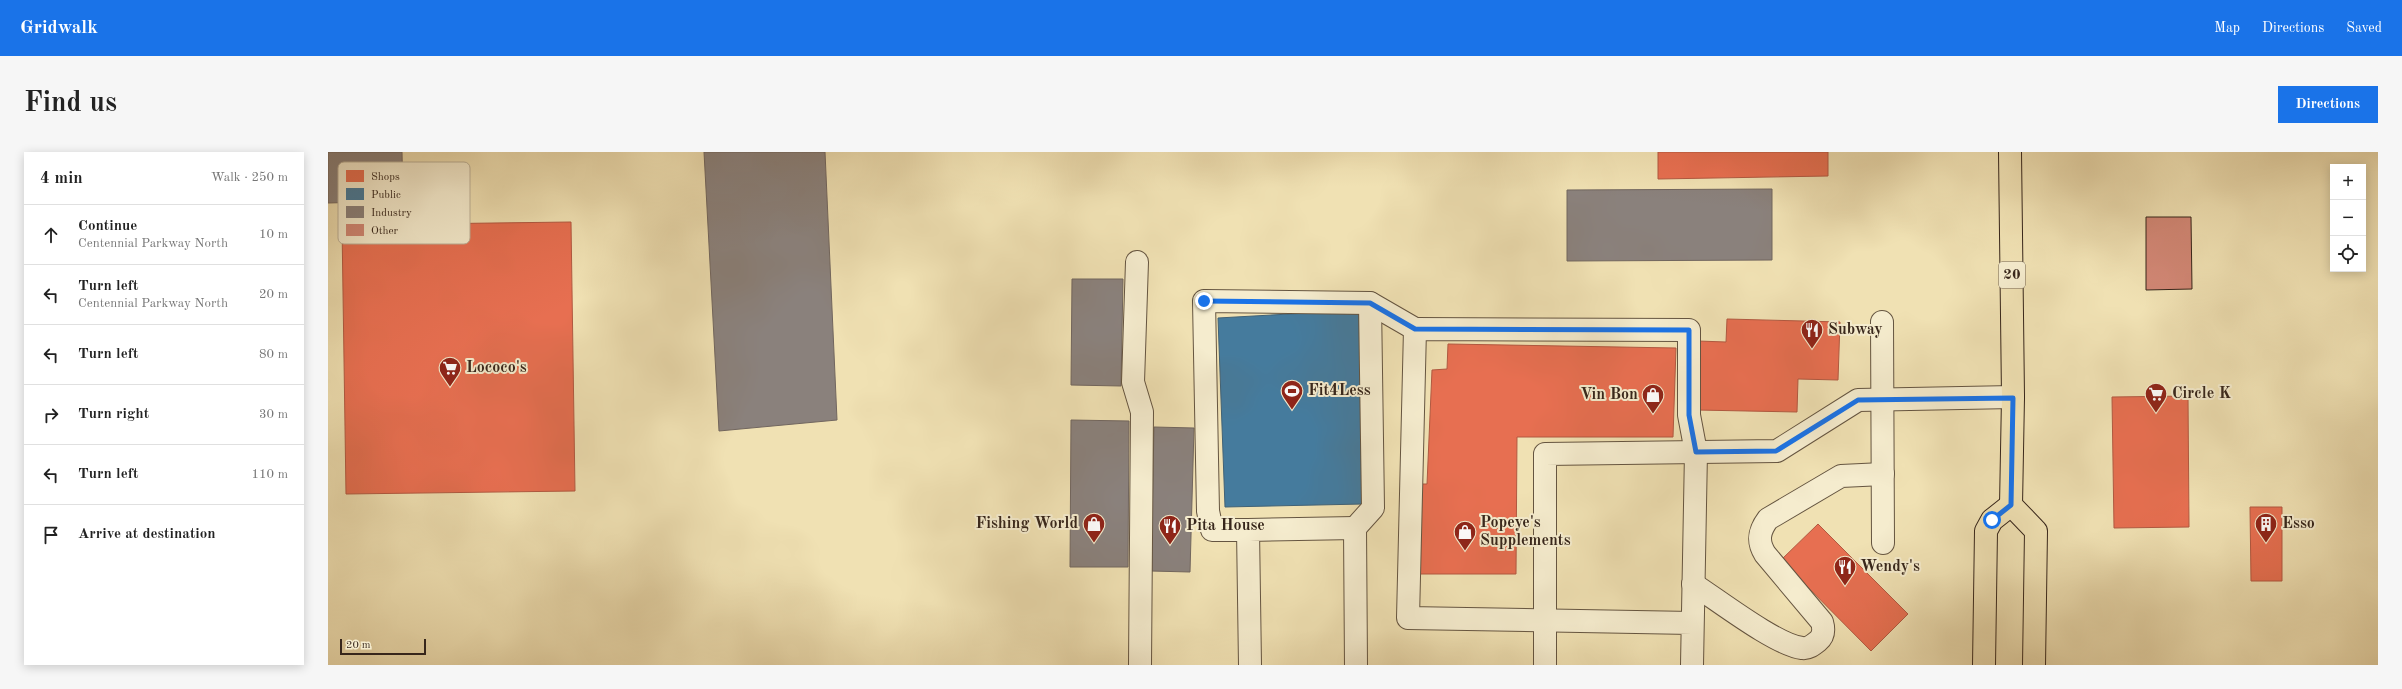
<!DOCTYPE html>
<html lang="en">
<head>
<meta charset="utf-8">
<style>
	body { margin:0; font-family:"Old Standard TT",serif; background:#f6f6f6; color:#222 }
	.controls { position:absolute; right:12px; top:12px; display:grid; overflow:hidden; border-radius:0px; box-shadow:0 2px 10px #0003 }
	.controls button { width:36px; height:36px; display:grid; place-items:center; padding:0; border:0; border-bottom:1px solid #e0e0e0; background:#fff; color:#222; font:20px sans-serif }
	.scale { position:absolute; left:12px; bottom:10px; width:86px; box-sizing:border-box; padding-left:4px; border:2px solid #37261b; border-top:0; font-size:11px; line-height:14px; white-space:nowrap; color:#37261b; -webkit-text-stroke:3px #f5ecce; paint-order:stroke }
	.stop { position:absolute; width:12px; height:12px; margin:-9px; border:3px solid #1a73e8; border-radius:50%; background:#fff }
	.stop.end { background:#1a73e8; border-color:#fff; box-shadow:0 1px 4px #0008 }
	.list { margin:0; padding:0; list-style:none }
	h2 { display:flex; justify-content:space-between; align-items:center; height:52px; margin:0; padding:0 16px; font-size:17px }
	h2 small { font-size:13px; font-weight:400; color:#767676 }
	.list li { display:grid; grid-template-columns:26px 1fr auto; gap:12px; align-items:center; box-sizing:border-box; height:60px; padding:0 16px; border-top:1px solid #e0e0e0 }
	.list b { display:block; font-size:15px; white-space:nowrap }
	.list p { margin:0; font-size:13px; white-space:nowrap; color:#767676 }
	.list em { font-size:13px; font-style:normal; color:#767676 }
	.icon { flex:none; width:22px; height:22px; fill:none; stroke:currentColor; stroke-width:2; stroke-linecap:round; stroke-linejoin:round }
	.map { position:relative; flex:none; width:2050px; height:513px; overflow:hidden; border-radius:0px }
	header { display:flex; align-items:center; gap:24px; box-sizing:border-box; height:56px; padding:0 20px; background:#1a73e8; color:#fff }
	header strong { font-size:19px }
	nav { display:flex; gap:22px; margin-inline-start:auto; font-size:14px }
	.intro { display:flex; align-items:center; justify-content:space-between; box-sizing:border-box; height:96px; padding:0 24px }
	h1 { margin:0; font-size:28px }
	.button { padding:10px 18px; border-radius:0px; background:#1a73e8; color:#fff; font-size:14px; font-weight:700 }
	main { display:flex; gap:24px; padding:0 24px }
	aside { flex:1; background:#fff; border-radius:0px; box-shadow:0 2px 10px #0003 }
	.map>svg:first-child { display:block }
</style>
</head>
<body>
<header>
<strong>Gridwalk</strong>
<nav><a>Map</a><a>Directions</a><a>Saved</a></nav>
</header>
<div class="intro"><h1>Find us</h1><a class="button">Directions</a></div>
<main>
<aside>
<h2>4 min<small>Walk · 250 m</small></h2>
<ul class="list">
<li><svg class="icon" aria-label="ahead" viewBox="0 0 24 24"><path d="M12 20V5M6 11l6-6 6 6"/></svg><div><b>Continue</b><p>Centennial Parkway North</p></div><em>10 m</em></li>
<li><svg class="icon" aria-label="left" viewBox="0 0 24 24"><path d="M17 20v-9H6M10 6l-5 5 5 5"/></svg><div><b>Turn left</b><p>Centennial Parkway North</p></div><em>20 m</em></li>
<li><svg class="icon" aria-label="left" viewBox="0 0 24 24"><path d="M17 20v-9H6M10 6l-5 5 5 5"/></svg><div><b>Turn left</b></div><em>80 m</em></li>
<li><svg class="icon" aria-label="right" viewBox="0 0 24 24"><path d="M7 20v-9h11M14 6l5 5-5 5"/></svg><div><b>Turn right</b></div><em>30 m</em></li>
<li><svg class="icon" aria-label="left" viewBox="0 0 24 24"><path d="M17 20v-9H6M10 6l-5 5 5 5"/></svg><div><b>Turn left</b></div><em>110 m</em></li>
<li><svg class="icon" aria-label="arrive" viewBox="0 0 24 24"><path d="M6 21V4h12l-3 4 3 4H6"/></svg><div><b>Arrive at destination</b></div></li>
</ul>
</aside>
<div class="map">
<svg width="2050" height="513" viewBox="0 0 2050 513">
	<rect width="100%" height="100%" fill="#f0e1b3"/>
	<filter id="stains"><feTurbulence type="fractalNoise" baseFrequency=".005" numOctaves="4"/><feColorMatrix values="0 0 0 0 .2 0 0 0 0 .09 0 0 0 0 .02 0 0 0 .5 -.17"/></filter>
	<radialGradient id="worn" r=".72"><stop offset=".6" stop-color="#630" stop-opacity="0"/><stop offset="1" stop-color="#630" stop-opacity=".3"/></radialGradient>
	<g fill="#e76f51" stroke="#b25941">
		<path d="M 1330,0 L 1500,0 L 1500,24 L 1330,27 Z"/>
		<path d="M 243,70 L 247,339 L 18,342 L 14,73 Z"/>
		<path d="M 1399,167 L 1512,170 L 1510,228 L 1470,227 L 1469,260 L 1369,258 L 1370,189 L 1398,190 Z"/>
		<path d="M 1120,192 L 1348,196 L 1345,285 L 1189,285 L 1188,422 L 1091,422 L 1091,332 L 1099,332 L 1104,218 L 1119,217 Z"/>
		<path d="M 1860,244 L 1861,375 L 1786,376 L 1784,245 Z"/>
		<path d="M 1922,355 L 1954,355 L 1954,429 L 1923,429 Z"/>
		<path d="M 1490,372 L 1580,462 L 1543,499 L 1453,408 Z"/>
	</g>
	<path fill="#457b9d" stroke="#416276" d="M 1033,158 L 1035,352 L 897,355 L 890,166 Z"/>
	<g fill="#8a817c" stroke="#71665f">
		<path d="M 0,0 L 74,0 L 75,49 L 0,51 Z"/>
		<path d="M 376,0 L 497,0 L 509,268 L 391,279 Z"/>
		<path d="M 1444,37 L 1444,108 L 1239,109 L 1239,38 Z"/>
		<path d="M 744,127 L 795,127 L 793,234 L 743,233 Z"/>
		<path d="M 743,268 L 801,269 L 800,415 L 742,415 Z"/>
		<path d="M 826,275 L 866,276 L 862,420 L 823,419 Z"/>
	</g>
	<path fill="#d18775" stroke="#37261b" d="M 1818,65 L 1863,65 L 1864,137 L 1818,138 Z"/>
	<g fill="none" stroke-linecap="round" stroke-linejoin="round">
		<g stroke="#655541" stroke-width="24">
			<g id="minor">
				<path d="M 809,110 L 805,230 L 814,260 L 812,513"/>
				<path d="M 1554,170 L 1555,391"/>
				<path d="M 1027,376 L 1045,356 L 1042,151"/>
				<path d="M 920,378 L 884,378 L 880,359 L 876,149 L 1042,151 L 1087,177"/>
				<path d="M 1365,432 C 1390,448 1448,493 1474,496 C 1480,497 1485,493 1490,489 C 1496,484 1496,477 1494,470 L 1437,402 C 1429,389 1431,379 1440,367 L 1513,324 L 1555,322"/>
				<path d="M 922,513 L 920,378 L 1027,376 L 1028,513"/>
				<path d="M 1217,513 L 1217,302 L 1449,299 L 1530,248 L 1685,245"/>
				<path d="M 1364,513 L 1368,300 L 1361,263 L 1361,178 L 1087,177 L 1080,466 L 1364,471"/>
			</g>
		</g>
		<g stroke="#37261b" stroke-width="24">
			<g id="major">
				<path d="M 1682,0 L 1685,245 L 1683,353 L 1708,379 L 1706,513"/>
				<path d="M 1656,513 L 1658,379 L 1664,368 L 1683,353"/>
			</g>
		</g>
		<use href="#minor" stroke="#f5ecce" stroke-width="22"/>
		<use href="#major" stroke="#f0e1b3" stroke-width="22"/>
	</g>
	<g fill="none" stroke-linecap="round" stroke-linejoin="round">
		<path stroke="#1a73e8" stroke-width="5" d="M 876,149 L 1042,151 L 1087,177 L 1361,178 L 1361,263 L 1368,300 L 1448,299 L 1530,248 L 1685,246 L 1683,353 L 1664,368"/>
	</g>
	<defs>
		<g id="restaurant-pin" transform="scale(1.15)"><path d="M0 17L-7.5 6A9.5 9.5 0 1 1 7.5 6Z" fill="#8f2418" stroke="#f5ecce"/><path d="M-5-6h1v4h1v-4h1v4h1v-4h1v5L-1.5 .5V6h-2V.5L-5-1ZM5-6V6H3V1.5H1.5Q1.5-4 5-6Z" fill="#fff"/></g>
		<g id="supermarket-pin" transform="scale(1.15)"><path d="M0 17L-7.5 6A9.5 9.5 0 1 1 7.5 6Z" fill="#8f2418" stroke="#f5ecce"/><path d="M-6-5.5h2.5l.6 2H6L4.5 2H-2.5L-4.4-4H-6ZM-1.5 3.2a1.3 1.3 0 1 0 .1 0ZM3 3.2a1.3 1.3 0 1 0 .1 0Z" fill="#fff"/></g>
		<g id="stadium-pin" transform="scale(1.15)"><path d="M0 17L-7.5 6A9.5 9.5 0 1 1 7.5 6Z" fill="#8f2418" stroke="#f5ecce"/><path d="M0-5a6.5 5 0 1 0 0 10a6.5 5 0 1 0 0-10ZM-3.5-1.8h7v3.6h-7Z" fill="#fff"/></g>
		<g id="shop-pin" transform="scale(1.15)"><path d="M0 17L-7.5 6A9.5 9.5 0 1 1 7.5 6Z" fill="#8f2418" stroke="#f5ecce"/><path d="M-5-2.5h2.3a2.7 3.5 0 0 1 5.4 0H5L5.5 6h-11ZM-1.5-2.5h3a1.5 2.3 0 0 0-3 0Z" fill="#fff"/></g>
		<g id="building-pin" transform="scale(1.15)"><path d="M0 17L-7.5 6A9.5 9.5 0 1 1 7.5 6Z" fill="#8f2418" stroke="#f5ecce"/><path d="M-4-6H4V6H1V3H-1V6H-4ZM-2.5-4.3h1.7v1.8h-1.7ZM.8-4.3h1.7v1.8H.8ZM-2.5-1h1.7V.8h-1.7ZM.8-1h1.7V.8H.8Z" fill="#fff"/></g>
	</defs>
	<g fill-rule="evenodd">
		<use href="#restaurant-pin" x="1484" y="178"/>
		<use href="#supermarket-pin" x="122" y="216"/>
		<use href="#stadium-pin" x="964" y="239"/>
		<use href="#supermarket-pin" x="1828" y="242"/>
		<use href="#shop-pin" x="1325" y="243"/>
		<use href="#shop-pin" x="766" y="372"/>
		<use href="#building-pin" x="1938" y="372"/>
		<use href="#restaurant-pin" x="842" y="374"/>
		<use href="#shop-pin" x="1137" y="380"/>
		<use href="#restaurant-pin" x="1517" y="415"/>
	</g>
	<g text-anchor="middle" dominant-baseline="central" stroke-width="4" stroke-linejoin="round" paint-order="stroke">
		<rect fill="#f5ecce" stroke="#706151" stroke-width="1" x="1671" y="110" width="26" height="26" rx="3"/>
		<g font-size="15" font-weight="bold" fill="#37261b">
			<text x="1684" y="123">20</text>
		</g>
		<g font-size="16" font-weight="bold" fill="#37261b" stroke="#f5ecce" text-anchor="start">
			<text x="1500" y="178">Subway</text>
			<text x="138" y="216">Lococo's</text>
			<text x="980" y="239">Fit4Less</text>
			<text x="1844" y="242">Circle K</text>
			<text x="1310" y="243" text-anchor="end">Vin Bon</text>
			<text x="1152" y="371">Popeye's<tspan x="1152" dy="18">Supplements</tspan></text>
			<text x="750" y="372" text-anchor="end">Fishing World</text>
			<text x="1954" y="372">Esso</text>
			<text x="858" y="374">Pita House</text>
			<text x="1532" y="415">Wendy's</text>
		</g>
	</g>
	<rect x="10" y="10" width="132" height="82" rx="6" fill="#f5ecce" stroke="#bcb198" stroke-width="1"/>
	<rect x="18" y="18" width="18" height="12" fill="#e76f51"/>
	<rect x="18" y="36" width="18" height="12" fill="#457b9d"/>
	<rect x="18" y="54" width="18" height="12" fill="#8a817c"/>
	<rect x="18" y="72" width="18" height="12" fill="#d18775"/>
	<g font-size="11" fill="#37261b">
		<text x="43" y="28">Shops</text>
		<text x="43" y="46">Public</text>
		<text x="43" y="64">Industry</text>
		<text x="43" y="82">Other</text>
	</g>
	<rect width="100%" height="100%" filter="url(#stains)"/>
	<rect width="100%" height="100%" fill="url(#worn)"/>
</svg>
<div class="controls">
<button>+</button>
<button>−</button>
<button><svg class="icon" aria-label="locate" viewBox="0 0 24 24"><circle cx="12" cy="12" r="6"/><path d="M12 2v4M12 18v4M2 12h4M18 12h4"/></svg></button>
</div>
<div class="scale">20 m</div>
<div class="stop" style="left:1664px;top:368px"></div>
<div class="stop end" style="left:876px;top:149px"></div>
</div>
</main>
</body>
</html>
